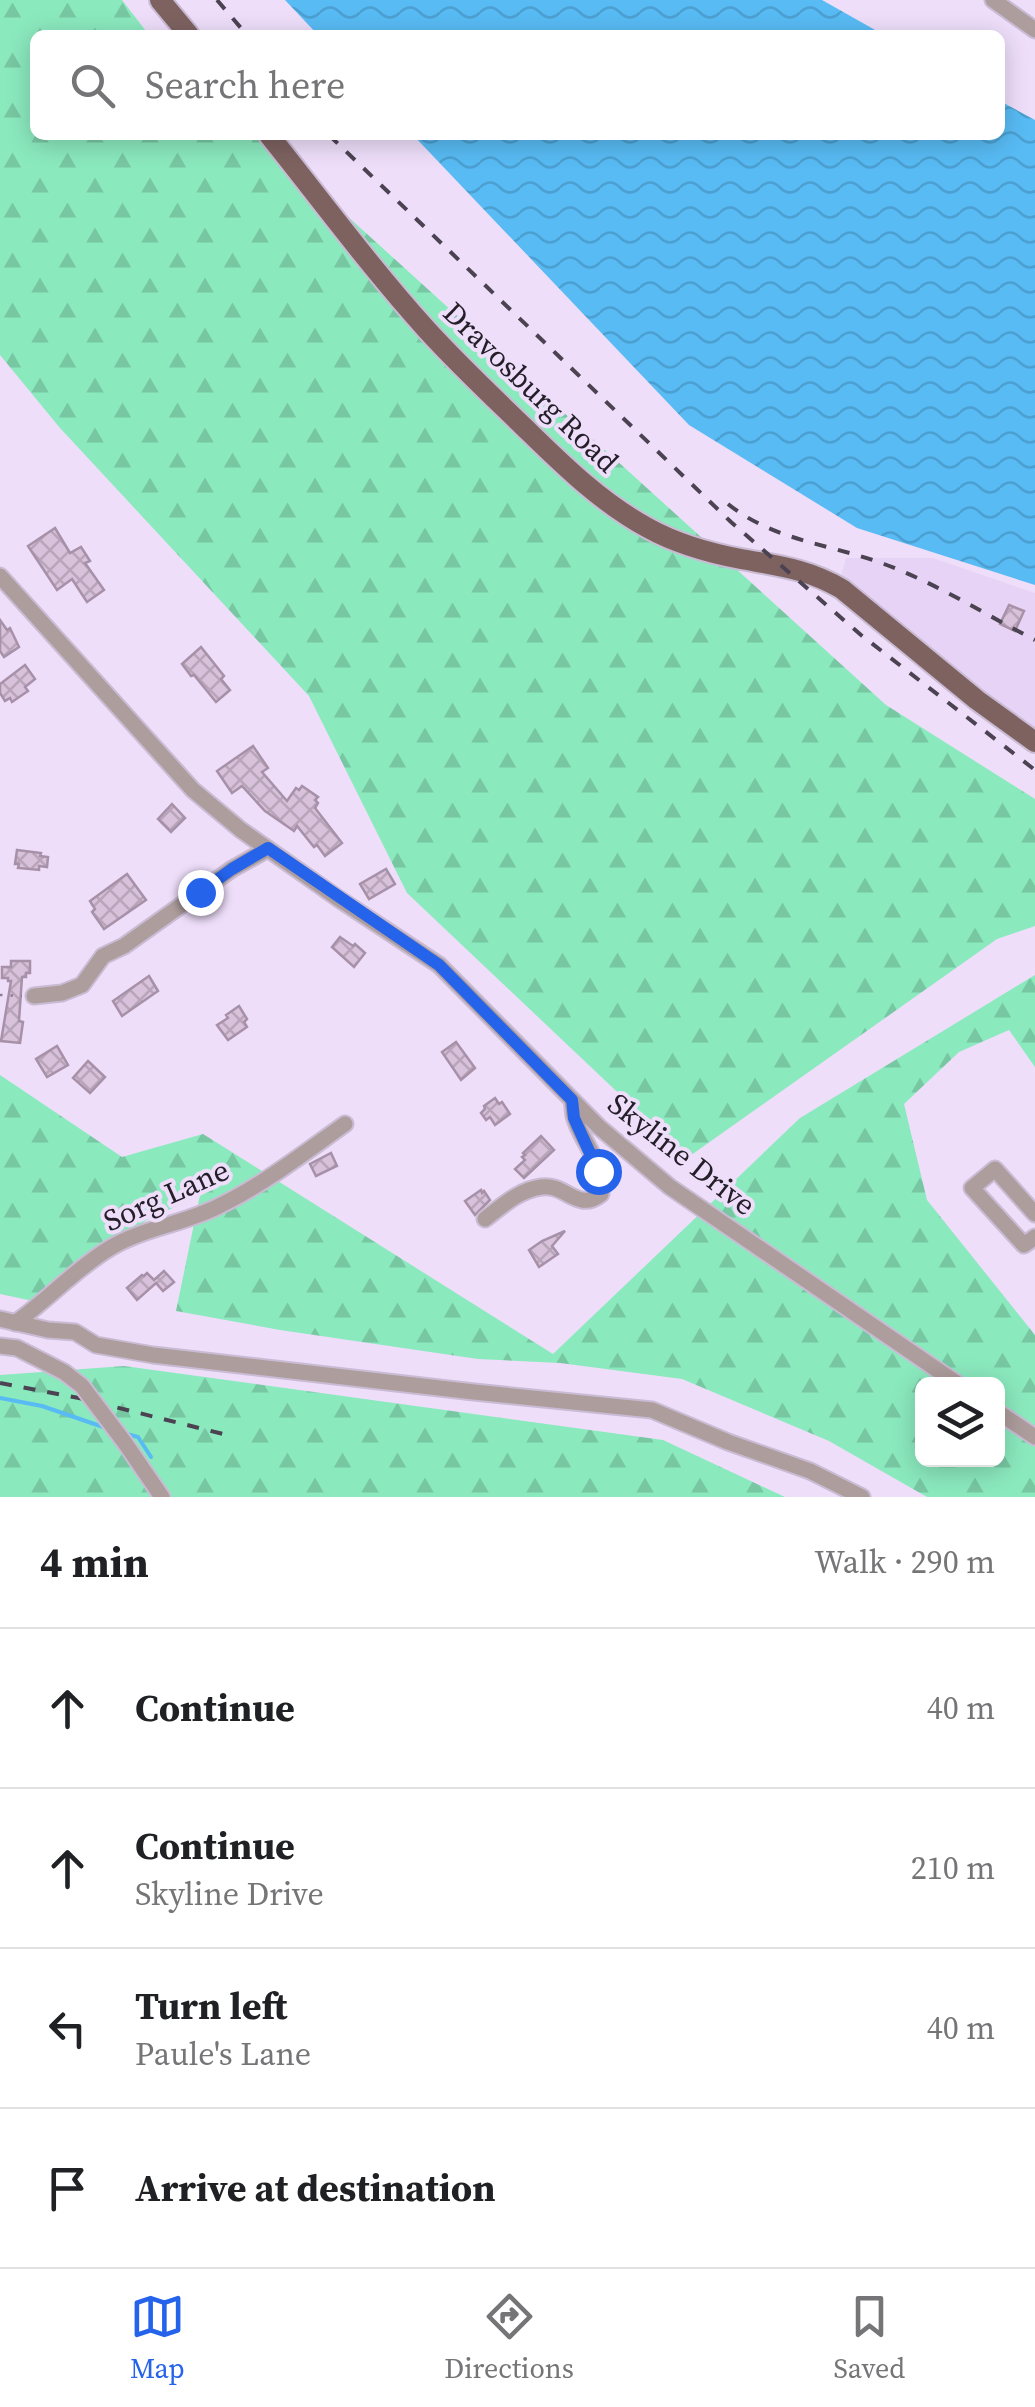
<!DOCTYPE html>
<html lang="en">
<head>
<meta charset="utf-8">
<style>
	body { margin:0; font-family:"Source Serif 4",serif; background:#f2f2f2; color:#202124 }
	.controls { position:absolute; right:30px; bottom:30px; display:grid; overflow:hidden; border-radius:15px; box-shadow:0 5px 25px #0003 }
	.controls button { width:90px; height:90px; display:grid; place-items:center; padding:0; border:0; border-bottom:2px solid #e0e0e0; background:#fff; color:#202124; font:50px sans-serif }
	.stop { position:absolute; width:30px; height:30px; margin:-22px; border:8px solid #2563eb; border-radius:50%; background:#fff }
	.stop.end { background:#2563eb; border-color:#fff; box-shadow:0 2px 10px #0008 }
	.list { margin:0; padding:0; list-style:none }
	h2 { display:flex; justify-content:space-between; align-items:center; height:130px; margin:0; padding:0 40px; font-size:42px }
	h2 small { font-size:32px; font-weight:400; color:#757577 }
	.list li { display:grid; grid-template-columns:65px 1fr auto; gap:30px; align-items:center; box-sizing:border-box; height:160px; padding:0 40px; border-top:2px solid #e0e0e0 }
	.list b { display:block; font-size:38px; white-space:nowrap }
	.list p { margin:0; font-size:32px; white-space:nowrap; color:#757577 }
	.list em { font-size:32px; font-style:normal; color:#757577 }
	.icon { flex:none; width:55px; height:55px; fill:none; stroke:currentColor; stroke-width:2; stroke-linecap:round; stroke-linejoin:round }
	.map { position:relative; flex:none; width:1035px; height:1497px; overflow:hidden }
	.search { position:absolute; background:#fff; box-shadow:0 5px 25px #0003; left:30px; right:30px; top:30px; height:110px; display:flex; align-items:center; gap:25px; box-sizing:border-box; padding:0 35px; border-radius:15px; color:#757577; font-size:38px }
	.sheet { height:770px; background:#fff }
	nav { display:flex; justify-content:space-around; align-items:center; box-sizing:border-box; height:140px; border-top:2px solid #e0e0e0; background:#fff; font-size:28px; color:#757577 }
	nav a { display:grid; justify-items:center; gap:5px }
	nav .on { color:#2563eb }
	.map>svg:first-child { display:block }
</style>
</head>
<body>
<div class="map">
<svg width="1035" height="1497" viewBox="0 0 1035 1497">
	<defs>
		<pattern id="forest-firs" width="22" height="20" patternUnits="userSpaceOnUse" patternTransform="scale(2.5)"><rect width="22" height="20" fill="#8be9be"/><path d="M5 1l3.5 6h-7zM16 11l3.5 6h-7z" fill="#78c7a3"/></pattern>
		<pattern id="water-waves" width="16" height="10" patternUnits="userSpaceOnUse" patternTransform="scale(2.5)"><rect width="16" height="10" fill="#58bbf4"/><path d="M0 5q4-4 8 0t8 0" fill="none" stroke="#4ca0d1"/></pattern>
		<pattern id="building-cross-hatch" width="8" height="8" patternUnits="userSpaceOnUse" patternTransform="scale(2.5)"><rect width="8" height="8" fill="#d8c1da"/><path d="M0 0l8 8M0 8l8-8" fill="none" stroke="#b9a5bb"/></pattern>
	</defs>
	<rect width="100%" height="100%" fill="#eedefa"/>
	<path fill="#e7d3f6" d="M 846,558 L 933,558 L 1035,593 L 1035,734 L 1024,727 L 841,577 Z"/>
	<g fill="url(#forest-firs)" fill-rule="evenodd">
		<path d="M 0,0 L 122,0 L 149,35 L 35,35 L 35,135 L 258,135 L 886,705 L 1035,799 L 1035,926 L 997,939 L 687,1158 L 407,893 L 309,696 L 60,428 L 0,355 Z"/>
		<path d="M 1035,975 L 1035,1067 L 1009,1030 L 959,1052 L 904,1104 L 927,1200 L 1035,1335 L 1035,1497 L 927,1497 L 829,1441 L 682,1379 L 560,1363 L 478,1359 L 280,1330 L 176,1311 L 200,1195 L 147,1220 L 33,1301 L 0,1294 L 0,1075 L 122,1157 L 203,1134 L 553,1354 L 800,1118 ZM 922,1384 L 998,1384 L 998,1460 L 922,1460 Z"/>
		<path d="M 124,1366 L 663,1440 L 785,1497 L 0,1497 L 0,1375 Z"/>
	</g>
	<g fill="url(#water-waves)">
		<path d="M 285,0 L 822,0 L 884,35 L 318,35 Z"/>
		<path d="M 1000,101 L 1035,120 L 1035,585 L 857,528 L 689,425 L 413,135 L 1000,135 Z"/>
	</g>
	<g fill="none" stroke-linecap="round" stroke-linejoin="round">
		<g stroke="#58bbf4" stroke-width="4">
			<path d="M 0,1398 L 42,1406 L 109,1429"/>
			<path d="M 123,1433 L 138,1437 L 151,1457"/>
		</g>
	</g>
	<g fill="url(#building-cross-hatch)" stroke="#a791a8" stroke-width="2.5">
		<path d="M 55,528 L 70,553 L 81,547 L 90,561 L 85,563 L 104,590 L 87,602 L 72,579 L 57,590 L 28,546 Z"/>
		<path d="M 1009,605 L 1024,611 L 1015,631 L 1000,624 Z"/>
		<path d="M 0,620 L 7,630 L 10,628 L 19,647 L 4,657 L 0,651 Z"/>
		<path d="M 201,647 L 224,676 L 221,679 L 230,690 L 216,702 L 194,675 L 191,676 L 182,664 Z"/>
		<path d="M 25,665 L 35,679 L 25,687 L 28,691 L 12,702 L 10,698 L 5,701 L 0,693 L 0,684 Z"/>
		<path d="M 253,746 L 268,768 L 262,772 L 287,801 L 296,788 L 299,790 L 302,786 L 318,797 L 315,800 L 318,803 L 315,808 L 342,843 L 325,856 L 317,845 L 314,847 L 297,826 L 294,831 L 265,811 L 242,786 L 232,793 L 217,771 Z"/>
		<path d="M 172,804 L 185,818 L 171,832 L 158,819 Z"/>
		<path d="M 17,850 L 41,853 L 40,856 L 48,857 L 47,867 L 39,866 L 39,870 L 18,868 L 19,864 L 15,864 Z"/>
		<path d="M 386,869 L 395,884 L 369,899 L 360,884 Z"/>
		<path d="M 127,874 L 146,900 L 104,929 L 92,912 L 95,909 L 90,901 Z"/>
		<path d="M 340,937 L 353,946 L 355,944 L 365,953 L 354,967 L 332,947 Z"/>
		<path d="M 11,961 L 30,961 L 30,973 L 26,973 L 26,977 L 22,977 L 19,1021 L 23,1022 L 20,1043 L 1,1041 L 11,981 L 8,981 L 8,978 L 2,978 L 2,967 L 11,967 Z"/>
		<path d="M 149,976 L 158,991 L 122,1016 L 113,1001 Z"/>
		<path d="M 239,1006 L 247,1019 L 244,1022 L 247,1027 L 228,1040 L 217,1025 L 228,1018 L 226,1015 Z"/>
		<path d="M 456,1042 L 475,1068 L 461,1080 L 442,1052 Z"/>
		<path d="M 57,1046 L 68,1065 L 47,1077 L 36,1059 Z"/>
		<path d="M 88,1061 L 105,1077 L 90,1093 L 73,1078 Z"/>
		<path d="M 495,1098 L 499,1104 L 502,1102 L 510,1114 L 495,1125 L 490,1117 L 486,1120 L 481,1113 L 485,1109 L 484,1106 Z"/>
		<path d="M 541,1136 L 554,1150 L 524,1178 L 515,1169 L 525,1160 L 522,1157 L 525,1155 L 523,1153 Z"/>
		<path d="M 331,1153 L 337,1166 L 316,1176 L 310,1164 Z"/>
		<path d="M 481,1190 L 482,1193 L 484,1191 L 490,1200 L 475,1215 L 465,1201 Z"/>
		<path d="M 565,1231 L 552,1246 L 558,1254 L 539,1267 L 529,1250 L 542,1241 Z"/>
		<path d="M 164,1271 L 174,1282 L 163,1291 L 156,1283 L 137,1300 L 127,1288 L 142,1275 L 144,1276 L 147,1273 L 154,1280 Z"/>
	</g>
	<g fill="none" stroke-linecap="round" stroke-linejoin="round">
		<g stroke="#cabbd4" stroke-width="19">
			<g id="minor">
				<path d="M 993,0 L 1035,30"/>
				<path d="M 0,576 L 193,790 L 241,830 L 339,899 L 439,965 L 599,1127 L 670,1187 L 958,1384"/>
				<path d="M 34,996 L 62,993 L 82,985 L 103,956 L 124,946 L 232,869 L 268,849"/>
				<path d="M 1035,1214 L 995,1169 L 972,1188 L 1024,1245 L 1035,1237"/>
				<path d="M 485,1219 C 502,1206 519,1190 541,1187 C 566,1183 577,1213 601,1194 C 606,1165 581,1142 574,1116 C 573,1111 573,1105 572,1100"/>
				<path d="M 0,1319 L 48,1330 L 75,1332 L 96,1345 L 153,1355 L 474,1392 L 652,1410 L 728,1442 L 810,1471 L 862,1497"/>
				<path d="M 15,1323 C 48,1300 75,1269 110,1248 C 143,1228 183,1224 217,1207 C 263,1185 304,1153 345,1124"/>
				<path d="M 0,1346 L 17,1348 L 64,1372"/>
				<path d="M 998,1412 L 1035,1437"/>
				<path d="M 125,1443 L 162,1497"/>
			</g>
		</g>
		<g stroke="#cabbd4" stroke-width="24">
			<g id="major">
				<path d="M 160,0 L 189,35"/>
				<path d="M 269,135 C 321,200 371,268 427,330 C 458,364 491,395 524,427 C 562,464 600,502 648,528 C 677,544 709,553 741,559 C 779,566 808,569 842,589 L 977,700 L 1035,742"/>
			</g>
		</g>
		<path stroke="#8a7f93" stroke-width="2.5" stroke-dasharray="2.5 8" stroke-linecap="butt" d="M 0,995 L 22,996"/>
		<use href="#minor" stroke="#ad9d9c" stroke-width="15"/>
		<use href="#major" stroke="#7d6260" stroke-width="20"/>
		<g stroke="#4b4351" stroke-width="4" stroke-dasharray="12 12" stroke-linecap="butt">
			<path d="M 217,0 L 247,35"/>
			<path d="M 329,135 L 731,522 L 861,635 L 1035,770"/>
			<path d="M 728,504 C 774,541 831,544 884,564 C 936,583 986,615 1035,640"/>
			<path d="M 0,1383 L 79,1398 L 227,1435"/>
		</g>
		<g stroke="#cabbd4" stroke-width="19" stroke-linecap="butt">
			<path id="minor-bridge" d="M 64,1372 L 82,1386 L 125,1443"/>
		</g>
		<use href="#minor-bridge" stroke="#ad9d9c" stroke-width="15"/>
	</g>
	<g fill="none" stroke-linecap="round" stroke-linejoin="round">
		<path stroke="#2563eb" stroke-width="12" d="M 200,892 L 232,869 L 268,848 L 439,965 L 572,1100 L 574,1118 L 598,1171"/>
	</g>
	<g text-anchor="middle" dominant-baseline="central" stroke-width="8" stroke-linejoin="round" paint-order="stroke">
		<g font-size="30" fill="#241e28" stroke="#eedefa">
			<text transform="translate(531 387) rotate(44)">Dravosburg Road</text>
			<text transform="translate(682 1154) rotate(38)">Skyline Drive</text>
			<text transform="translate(166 1195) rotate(-24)">Sorg Lane</text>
		</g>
	</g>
</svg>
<div class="controls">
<button><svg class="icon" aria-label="layers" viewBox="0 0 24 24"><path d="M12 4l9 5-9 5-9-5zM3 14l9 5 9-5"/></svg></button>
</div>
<div class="stop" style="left:598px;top:1171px"></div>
<div class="stop end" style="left:200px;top:892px"></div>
<div class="search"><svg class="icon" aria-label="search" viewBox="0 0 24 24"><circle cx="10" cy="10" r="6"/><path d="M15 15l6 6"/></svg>Search here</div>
</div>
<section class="sheet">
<h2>4 min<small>Walk · 290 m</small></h2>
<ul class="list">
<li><svg class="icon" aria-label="ahead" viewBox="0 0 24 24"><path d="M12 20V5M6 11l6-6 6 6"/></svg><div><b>Continue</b></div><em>40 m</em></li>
<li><svg class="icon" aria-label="ahead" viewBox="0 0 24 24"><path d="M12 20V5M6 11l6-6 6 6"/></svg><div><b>Continue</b><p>Skyline Drive</p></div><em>210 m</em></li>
<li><svg class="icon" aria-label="left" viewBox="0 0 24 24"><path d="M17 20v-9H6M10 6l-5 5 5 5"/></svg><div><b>Turn left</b><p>Paule's Lane</p></div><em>40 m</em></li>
<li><svg class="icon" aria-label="arrive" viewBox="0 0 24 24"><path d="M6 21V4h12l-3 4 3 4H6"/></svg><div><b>Arrive at destination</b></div></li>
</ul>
</section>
<nav>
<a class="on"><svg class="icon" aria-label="map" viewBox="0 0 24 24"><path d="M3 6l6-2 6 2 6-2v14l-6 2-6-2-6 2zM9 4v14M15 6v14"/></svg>Map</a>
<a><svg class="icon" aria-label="directions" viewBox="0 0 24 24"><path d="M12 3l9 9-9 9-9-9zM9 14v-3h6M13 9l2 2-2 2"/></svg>Directions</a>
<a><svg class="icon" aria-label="saved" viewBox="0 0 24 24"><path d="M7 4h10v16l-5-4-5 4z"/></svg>Saved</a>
</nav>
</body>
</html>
